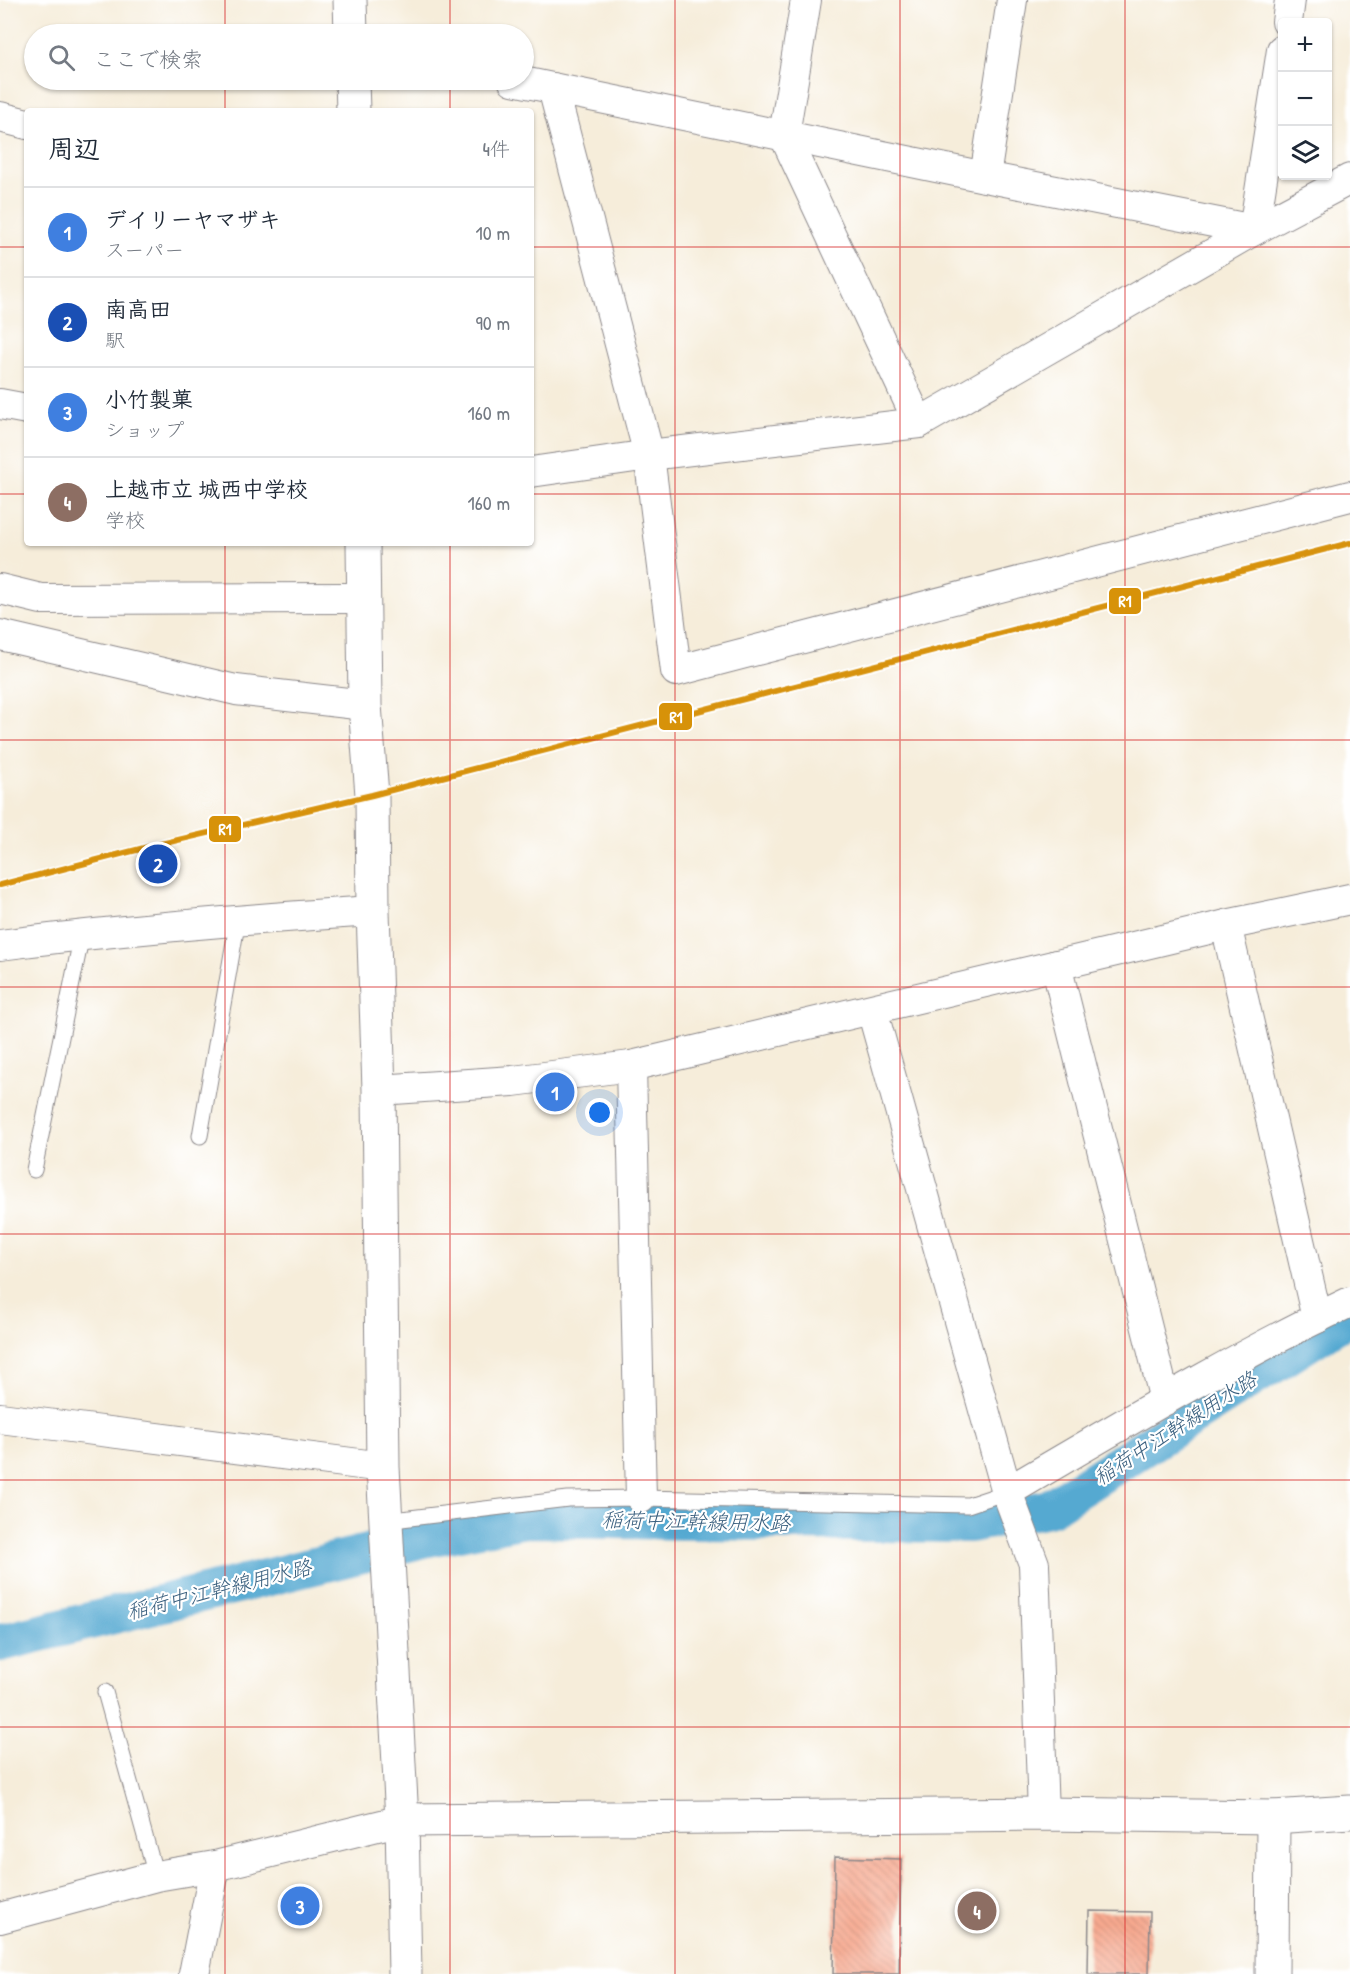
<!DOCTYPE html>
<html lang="ja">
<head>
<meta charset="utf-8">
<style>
	body { margin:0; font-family:"Patrick Hand","Klee One",sans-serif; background:#f2f2f3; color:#1f2937 }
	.controls { position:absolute; right:18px; top:18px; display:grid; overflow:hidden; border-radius:6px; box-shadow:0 2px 4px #0004 }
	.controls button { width:54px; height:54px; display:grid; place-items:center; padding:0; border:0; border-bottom:2px solid #e0e1e3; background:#fff; color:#1f2937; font:30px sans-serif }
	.you { position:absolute; left:600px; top:1113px; width:21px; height:21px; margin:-15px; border:4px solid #fff; border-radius:50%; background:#1a73e8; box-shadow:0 0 0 9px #1a73e833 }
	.badge { display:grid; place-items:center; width:39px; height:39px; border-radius:50%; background:#d1495b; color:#fff; font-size:20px; font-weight:700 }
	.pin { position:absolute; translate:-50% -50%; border:3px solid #fff; box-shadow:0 2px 6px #0006 }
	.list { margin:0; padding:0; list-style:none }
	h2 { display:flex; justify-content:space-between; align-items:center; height:78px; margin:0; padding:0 24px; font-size:26px }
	h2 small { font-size:20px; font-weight:400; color:#747a83 }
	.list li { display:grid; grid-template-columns:39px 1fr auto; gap:18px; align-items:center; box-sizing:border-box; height:90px; padding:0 24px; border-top:2px solid #e0e1e3 }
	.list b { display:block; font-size:22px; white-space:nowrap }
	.list p { margin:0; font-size:20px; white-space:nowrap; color:#747a83 }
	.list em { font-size:20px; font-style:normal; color:#747a83 }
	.icon { flex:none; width:33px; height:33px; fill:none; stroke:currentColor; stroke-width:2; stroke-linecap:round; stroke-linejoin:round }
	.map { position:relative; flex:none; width:1350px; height:1974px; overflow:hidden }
	.search { position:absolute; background:#fff; box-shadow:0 2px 4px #0004; left:24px; top:24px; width:510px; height:66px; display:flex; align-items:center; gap:15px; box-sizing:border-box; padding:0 21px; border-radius:33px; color:#747a83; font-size:22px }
	.panel { position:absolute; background:#fff; box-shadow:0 2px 4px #0004; left:24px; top:108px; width:510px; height:438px; border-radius:6px }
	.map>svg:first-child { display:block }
</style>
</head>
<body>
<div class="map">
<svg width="1350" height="1974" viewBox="0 0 1350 1974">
	<defs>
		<pattern id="building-back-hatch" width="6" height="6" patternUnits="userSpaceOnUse" patternTransform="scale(1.5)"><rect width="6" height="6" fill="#f7a98f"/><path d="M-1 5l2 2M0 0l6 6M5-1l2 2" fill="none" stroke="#d3917c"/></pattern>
	</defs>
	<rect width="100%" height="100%" fill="#fff"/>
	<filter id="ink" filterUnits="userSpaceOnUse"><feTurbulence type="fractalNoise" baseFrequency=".0167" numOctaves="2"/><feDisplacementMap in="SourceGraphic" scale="12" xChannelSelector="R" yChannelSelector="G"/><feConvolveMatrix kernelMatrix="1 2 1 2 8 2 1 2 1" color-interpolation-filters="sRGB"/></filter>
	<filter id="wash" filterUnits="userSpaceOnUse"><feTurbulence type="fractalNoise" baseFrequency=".008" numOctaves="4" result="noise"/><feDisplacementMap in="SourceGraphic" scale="24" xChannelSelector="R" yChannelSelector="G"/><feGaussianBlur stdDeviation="1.35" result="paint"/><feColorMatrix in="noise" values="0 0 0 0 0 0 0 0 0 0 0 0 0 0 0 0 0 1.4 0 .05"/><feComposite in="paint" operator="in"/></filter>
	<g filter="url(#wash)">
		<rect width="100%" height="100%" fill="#f6edda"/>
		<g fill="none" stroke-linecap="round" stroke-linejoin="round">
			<path stroke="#55a9d1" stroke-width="38" d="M 0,1643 L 428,1538 L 525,1519 L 970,1524 L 1049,1508 L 1350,1316"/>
		</g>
		<g id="blocks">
			<g fill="url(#building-back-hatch)">
				<path d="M 835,1857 L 901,1859 L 899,1974 L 833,1974 Z"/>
				<path d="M 1089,1911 L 1150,1912 L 1149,1974 L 1088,1974 Z"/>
			</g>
		</g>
	</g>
	<g filter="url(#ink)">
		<use href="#blocks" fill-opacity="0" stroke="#8c888a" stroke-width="1.5"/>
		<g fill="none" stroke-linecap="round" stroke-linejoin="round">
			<g stroke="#8c888a" stroke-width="17">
				<g id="service">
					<path d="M 200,1136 L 238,919"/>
					<path d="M 34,1170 L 82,934"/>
					<path d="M 385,1521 L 568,1499 L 641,1498 L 968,1505 L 1007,1492"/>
					<path d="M 105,1692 L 156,1876"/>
				</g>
			</g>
			<g stroke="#8c888a" stroke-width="32">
				<g id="minor">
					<path d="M 806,0 L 784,135 L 919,423"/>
					<path d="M 1287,22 L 1290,0"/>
					<path d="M 513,80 L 985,177 L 1254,230 L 1282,50"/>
					<path d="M 553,88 L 649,455 L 676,671 L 1350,496"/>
					<path d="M 0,117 L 27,124"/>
					<path d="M 985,177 L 1012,0"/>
					<path d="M 0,404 L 27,409"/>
					<path d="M 531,472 L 649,455 L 919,423 L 1254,230 L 1350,179"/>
					<path d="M 0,589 L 41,599 L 363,598"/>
					<path d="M 0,635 L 236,690 L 365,705"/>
					<path d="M 1226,925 L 1317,1318"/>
					<path d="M 0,945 C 124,929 248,919 373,911"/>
					<path d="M 1056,965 L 1165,1400"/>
					<path d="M 872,1010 L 1007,1492 L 1034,1564 L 1043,1814"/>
					<path d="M 631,1066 L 641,1498"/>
					<path d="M 379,1090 L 513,1081 L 631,1066 L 1226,925 L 1350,899"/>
					<path d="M 0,1418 L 383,1467"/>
					<path d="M 1007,1492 C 1120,1426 1232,1358 1350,1302"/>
					<path d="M 0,1918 L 156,1876 L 215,1866 L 402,1820"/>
					<path d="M 194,1974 L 215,1866"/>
				</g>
			</g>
			<g stroke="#8c888a" stroke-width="35">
				<g id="tertiary">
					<path d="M 350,0 L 351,34"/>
					<path d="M 352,80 L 353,111"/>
					<path d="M 363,543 L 365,705 L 372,795 L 373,911 L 379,1090 L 383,1467 L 402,1820 L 405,1974"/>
					<path d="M 402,1820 L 1043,1814 L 1273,1817 L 1350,1812"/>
					<path d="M 1272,1974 L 1273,1817"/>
				</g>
			</g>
			<use href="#service" stroke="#fff" stroke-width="15"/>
			<use href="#minor" stroke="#fff" stroke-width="30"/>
			<use href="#tertiary" stroke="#fff" stroke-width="33"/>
			<g stroke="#fff" stroke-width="10">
				<path id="rail-1" d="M 0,885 L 152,846 L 372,795 L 1350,543"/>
			</g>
			<use href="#rail-1" stroke="#d79209" stroke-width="6"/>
		</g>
	</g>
	<path fill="none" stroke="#d62828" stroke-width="1.5" stroke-opacity="0.55" d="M 225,0 L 225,34M 450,0 L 450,34M 675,0 L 675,1974M 900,0 L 900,1974M 1125,0 L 1125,1974M 225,80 L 225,111M 450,80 L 450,111M 0,247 L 27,247M 531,247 L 1350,247M 0,494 L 27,494M 531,494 L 1350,494M 225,543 L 225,1974M 450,543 L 450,1974M 0,740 L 1350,740M 0,987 L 1350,987M 0,1234 L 1350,1234M 0,1480 L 1350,1480M 0,1727 L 1350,1727"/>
	<g text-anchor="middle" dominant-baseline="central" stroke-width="4.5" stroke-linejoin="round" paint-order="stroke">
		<g font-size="21" font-style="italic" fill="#395f7e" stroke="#fff">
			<text transform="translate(1175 1428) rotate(-33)">稲荷中江幹線用水路</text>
			<text transform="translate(696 1521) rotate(1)">稲荷中江幹線用水路</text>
			<text transform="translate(219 1589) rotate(-14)">稲荷中江幹線用水路</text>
		</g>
	</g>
	<g stroke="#fff" stroke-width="2">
		<rect x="1108" y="587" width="34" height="28" rx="6" fill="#d79209"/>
		<rect x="658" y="702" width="35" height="29" rx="6" fill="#d79209"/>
		<rect x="208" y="815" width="34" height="28" rx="6" fill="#d79209"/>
	</g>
	<g font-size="16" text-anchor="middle" font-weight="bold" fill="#fff">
		<text x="1125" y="607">R1</text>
		<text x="676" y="723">R1</text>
		<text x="225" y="835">R1</text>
	</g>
</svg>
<div class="controls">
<button>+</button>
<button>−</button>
<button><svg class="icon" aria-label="layers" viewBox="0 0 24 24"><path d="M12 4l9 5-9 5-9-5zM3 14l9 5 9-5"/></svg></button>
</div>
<div class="you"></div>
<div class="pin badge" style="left:555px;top:1092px;background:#3f7fe0">1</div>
<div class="pin badge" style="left:158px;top:864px;background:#1a4fb4">2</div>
<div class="pin badge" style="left:300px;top:1906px;background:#3f7fe0">3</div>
<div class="pin badge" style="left:977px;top:1911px;background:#8d6e63">4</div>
<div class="search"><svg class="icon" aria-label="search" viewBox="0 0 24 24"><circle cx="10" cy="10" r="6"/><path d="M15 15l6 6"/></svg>ここで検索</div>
<section class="panel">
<h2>周辺<small>4件</small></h2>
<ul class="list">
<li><span class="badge" style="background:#3f7fe0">1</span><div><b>デイリーヤマザキ</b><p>スーパー</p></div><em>10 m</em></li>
<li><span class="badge" style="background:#1a4fb4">2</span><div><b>南高田</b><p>駅</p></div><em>90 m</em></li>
<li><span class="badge" style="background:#3f7fe0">3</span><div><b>小竹製菓</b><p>ショップ</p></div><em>160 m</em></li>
<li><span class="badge" style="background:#8d6e63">4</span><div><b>上越市立 城西中学校</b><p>学校</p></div><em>160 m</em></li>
</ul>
</section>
</div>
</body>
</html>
